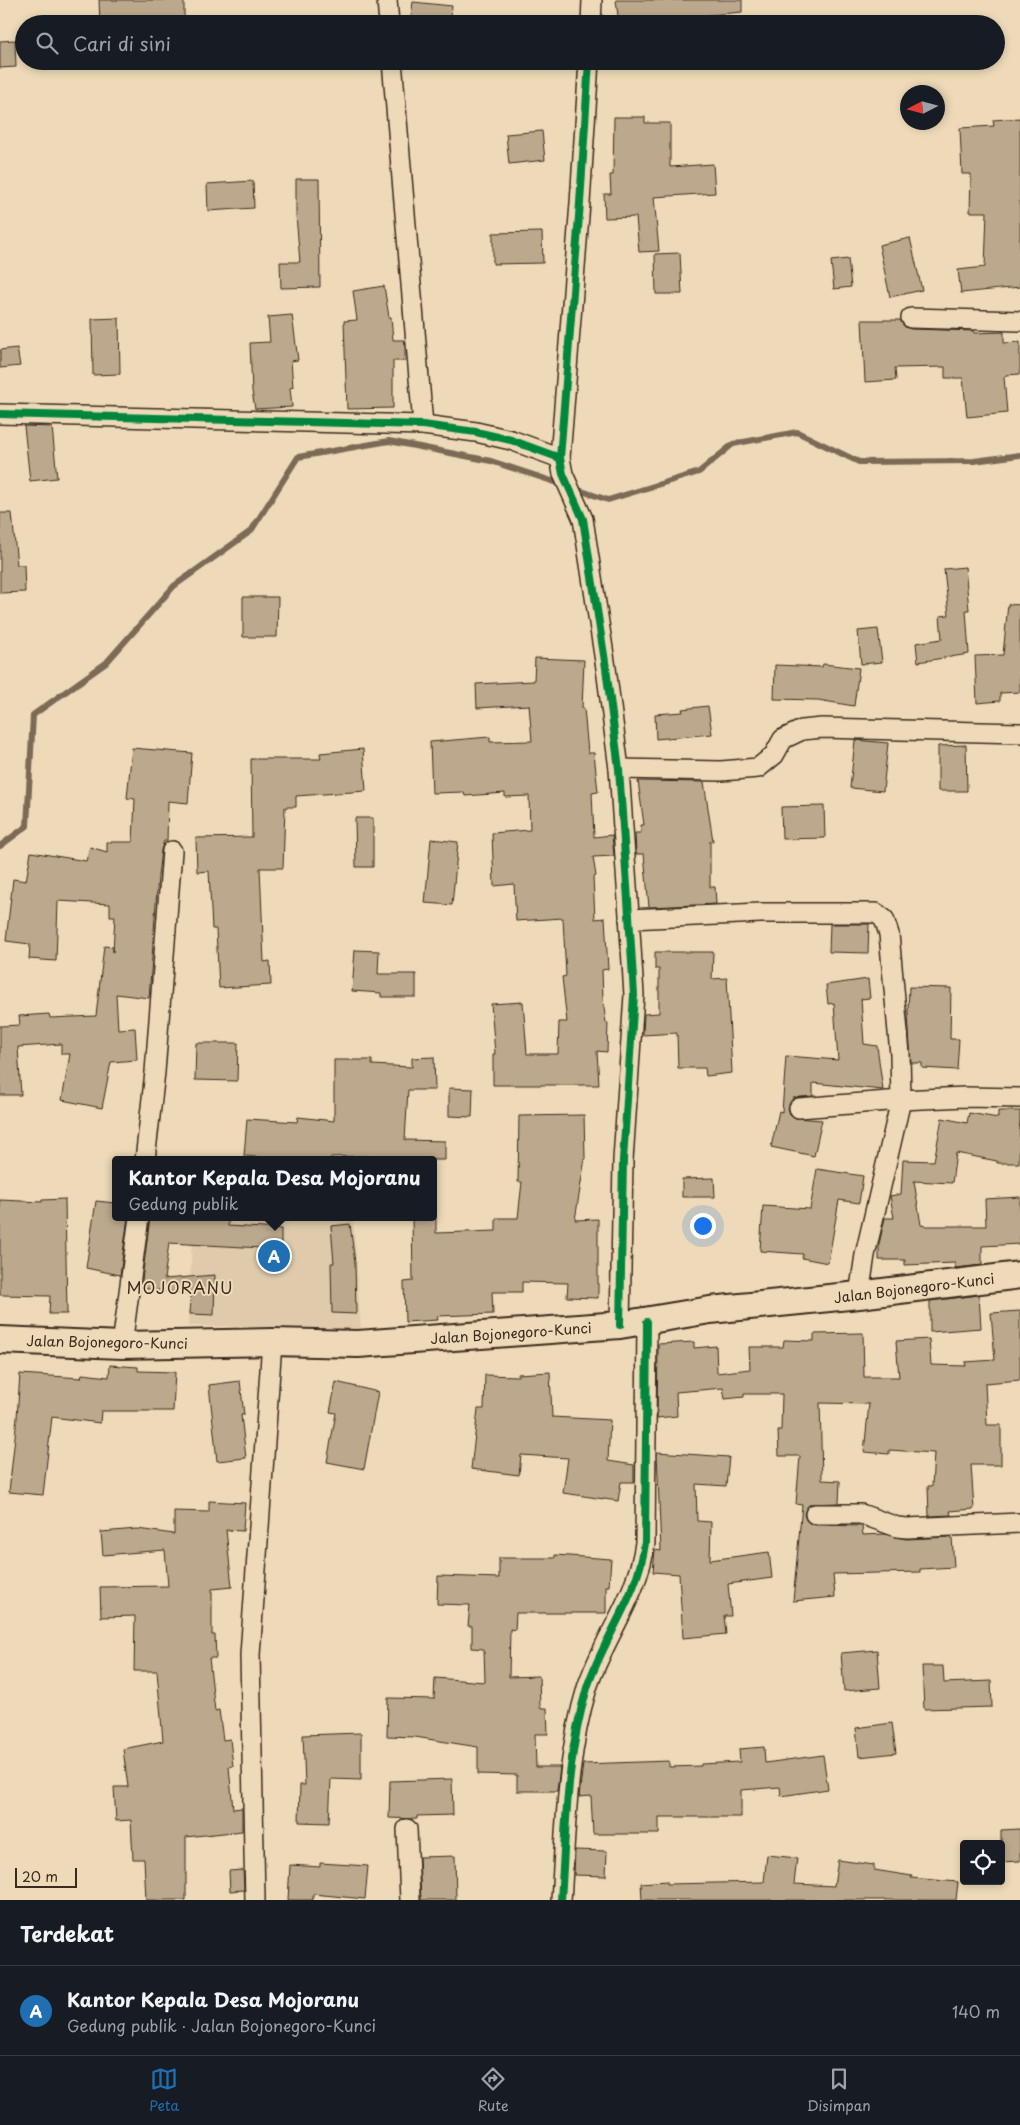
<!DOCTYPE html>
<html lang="id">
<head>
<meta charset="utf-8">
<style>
	body { margin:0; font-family:"Playpen Sans",sans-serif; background:#20242c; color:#f1f3f6 }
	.controls { position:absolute; right:15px; bottom:15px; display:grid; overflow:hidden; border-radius:5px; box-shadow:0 2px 8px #0003 }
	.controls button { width:45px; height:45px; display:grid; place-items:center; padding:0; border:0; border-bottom:1px solid #363941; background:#171b24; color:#f1f3f6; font:25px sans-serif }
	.compass { position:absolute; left:900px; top:85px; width:45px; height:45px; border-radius:50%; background:#171b24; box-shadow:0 2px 8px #0003; rotate:264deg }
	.scale { position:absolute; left:15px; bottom:12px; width:62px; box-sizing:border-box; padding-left:5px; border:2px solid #3b2a1e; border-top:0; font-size:14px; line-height:18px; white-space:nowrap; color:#3b2a1e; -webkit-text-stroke:4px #eedab8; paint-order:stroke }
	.you { position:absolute; left:702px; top:1225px; width:18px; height:18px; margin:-12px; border:4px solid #fff; border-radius:50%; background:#1a73e8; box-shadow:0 0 0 8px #1a73e833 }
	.badge { display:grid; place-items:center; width:32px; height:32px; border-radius:50%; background:#1f6fb2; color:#fff; font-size:16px; font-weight:700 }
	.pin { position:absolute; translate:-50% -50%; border:2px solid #fff; box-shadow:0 1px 5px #0006 }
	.popup { position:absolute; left:112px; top:1156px; width:325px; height:65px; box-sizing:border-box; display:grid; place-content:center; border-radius:5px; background:#171b24; filter:drop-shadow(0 1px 4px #0005); font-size:16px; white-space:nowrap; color:#9ea1a6 }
	.popup b { font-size:19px; color:#f1f3f6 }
	.popup::after { content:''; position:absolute; left:50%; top:100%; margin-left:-10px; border:10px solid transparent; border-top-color:#171b24 }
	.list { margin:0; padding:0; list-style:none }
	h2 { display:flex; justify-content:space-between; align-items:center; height:65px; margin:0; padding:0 20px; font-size:21px }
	h2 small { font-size:16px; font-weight:400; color:#9ea1a6 }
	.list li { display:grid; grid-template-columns:32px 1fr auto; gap:15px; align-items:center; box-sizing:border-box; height:90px; padding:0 20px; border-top:1px solid #363941 }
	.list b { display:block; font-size:19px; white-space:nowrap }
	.list p { margin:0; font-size:16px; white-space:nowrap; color:#9ea1a6 }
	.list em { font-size:16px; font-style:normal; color:#9ea1a6 }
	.icon { flex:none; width:28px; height:28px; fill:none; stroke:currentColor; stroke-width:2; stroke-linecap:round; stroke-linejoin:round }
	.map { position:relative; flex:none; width:1020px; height:1900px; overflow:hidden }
	.search { position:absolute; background:#171b24; box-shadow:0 2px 8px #0003; left:15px; right:15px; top:15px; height:55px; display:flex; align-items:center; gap:12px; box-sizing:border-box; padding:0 18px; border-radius:28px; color:#9ea1a6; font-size:19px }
	.sheet { height:155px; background:#171b24 }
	nav { display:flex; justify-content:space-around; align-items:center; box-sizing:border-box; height:70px; border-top:1px solid #363941; background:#171b24; font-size:14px; color:#9ea1a6 }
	nav a { display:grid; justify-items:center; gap:2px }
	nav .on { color:#1f6fb2 }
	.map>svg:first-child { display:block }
</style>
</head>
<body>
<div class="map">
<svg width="1020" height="1900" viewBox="0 0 1020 1900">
	<rect width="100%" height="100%" fill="#eedab8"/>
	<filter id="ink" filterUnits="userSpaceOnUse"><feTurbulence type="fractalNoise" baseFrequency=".02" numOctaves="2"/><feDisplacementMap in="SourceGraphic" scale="10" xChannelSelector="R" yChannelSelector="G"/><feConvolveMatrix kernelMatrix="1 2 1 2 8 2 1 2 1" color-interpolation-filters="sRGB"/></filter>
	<g filter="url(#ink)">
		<path fill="#dfcbab" d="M 193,1217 L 353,1217 L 361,1329 L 188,1326 Z"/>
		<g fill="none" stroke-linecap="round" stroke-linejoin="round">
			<g stroke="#7c6a56" stroke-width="6">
				<path d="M 573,488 L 608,500 L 699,472 L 733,444 L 797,432 L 859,462 L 974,461 L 1020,455"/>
				<path d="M 0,846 L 27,826 L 33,715 L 106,663 L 174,586 L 251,531 L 298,457 L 389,441 L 491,461 L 564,485"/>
			</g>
		</g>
		<g fill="#bca98d" stroke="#3b2a1e">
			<path d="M 99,0 L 184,0 L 184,24 L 100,24 Z"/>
			<path d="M 616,0 L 742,0 L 742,12 L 677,18 L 677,21 L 657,22 L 657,24 L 619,24 Z"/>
			<path d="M 413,2 L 452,6 L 450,24 L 410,24 Z"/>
			<path d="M 15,40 L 16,67 L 0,68 L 0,41 Z"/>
			<path d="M 614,117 L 645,117 L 645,123 L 670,123 L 670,167 L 713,164 L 715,193 L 654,197 L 659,251 L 639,252 L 636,217 L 605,218 L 604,194 L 611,194 L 610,175 L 613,175 Z"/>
			<path d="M 1020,118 L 1020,287 L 961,293 L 958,270 L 985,267 L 987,212 L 970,212 L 971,174 L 962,174 L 960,128 L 994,126 L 993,120 Z"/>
			<path d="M 542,131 L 545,160 L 509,164 L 506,134 Z"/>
			<path d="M 296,179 L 319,179 L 320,287 L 281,288 L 280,262 L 300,262 L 296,215 Z"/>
			<path d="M 253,181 L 254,208 L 208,211 L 207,184 Z"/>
			<path d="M 542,232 L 543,263 L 493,264 L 493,233 Z"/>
			<path d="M 910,238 L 922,290 L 890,297 L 879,245 Z"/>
			<path d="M 680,253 L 682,294 L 656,294 L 655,254 Z"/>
			<path d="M 848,259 L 851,287 L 834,289 L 831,261 Z"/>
			<path d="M 384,286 L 389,317 L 391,317 L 393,340 L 404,340 L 405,346 L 405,361 L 393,361 L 393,408 L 347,409 L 344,321 L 357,320 L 353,291 Z"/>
			<path d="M 292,315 L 298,360 L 291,361 L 293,387 L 290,388 L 292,407 L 255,409 L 252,391 L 250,343 L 270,342 L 268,317 Z"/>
			<path d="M 119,318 L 120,374 L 93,375 L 92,319 Z"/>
			<path d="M 862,320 L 900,320 L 905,327 L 911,329 L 974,331 L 974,333 L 1004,332 L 1004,343 L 1020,342 L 1020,374 L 1006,375 L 1004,377 L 1007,413 L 967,417 L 963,378 L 945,378 L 945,367 L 895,368 L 896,380 L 865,382 Z"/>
			<path d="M 17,348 L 20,366 L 0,368 L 0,350 Z"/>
			<path d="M 24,426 L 52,427 L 57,478 L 30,481 Z"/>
			<path d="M 0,513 L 12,513 L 17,565 L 24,565 L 25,592 L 0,593 Z"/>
			<path d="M 965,567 L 969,610 L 966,610 L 969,654 L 918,662 L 916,643 L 942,639 L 940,616 L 949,615 L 944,569 Z"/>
			<path d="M 243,597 L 278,597 L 277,637 L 243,637 Z"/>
			<path d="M 1008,604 L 1020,605 L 1020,692 L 1000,693 L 1000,701 L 977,703 L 975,656 L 1003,655 Z"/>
			<path d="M 878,629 L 882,662 L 861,664 L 858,631 Z"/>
			<path d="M 535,658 L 584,660 L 582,708 L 584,708 L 588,753 L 594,753 L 598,792 L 592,793 L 594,837 L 612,835 L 614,856 L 593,857 L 596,876 L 593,877 L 595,919 L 605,918 L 608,969 L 602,970 L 603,999 L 606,1023 L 608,1023 L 607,1052 L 597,1051 L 599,1085 L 493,1085 L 493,1054 L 495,1054 L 491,1004 L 523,1002 L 527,1054 L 558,1054 L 559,1022 L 567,1022 L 562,977 L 566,976 L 563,918 L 516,921 L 514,884 L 494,886 L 492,833 L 530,830 L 529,796 L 505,797 L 505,793 L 465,796 L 464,792 L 432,793 L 430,742 L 490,737 L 490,742 L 532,741 L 529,705 L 477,708 L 476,684 L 534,681 Z"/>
			<path d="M 823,664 L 859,668 L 854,706 L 818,700 L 774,699 L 775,665 L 822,667 Z"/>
			<path d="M 708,706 L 712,734 L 656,739 L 655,714 L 683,712 L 682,709 Z"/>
			<path d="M 855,740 L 888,743 L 883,791 L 850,788 Z"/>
			<path d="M 966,745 L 967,791 L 938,791 L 938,746 Z"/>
			<path d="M 132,748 L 192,753 L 188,803 L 168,801 L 167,841 L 164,841 L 161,850 L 158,876 L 149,998 L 116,994 L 118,1029 L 135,1028 L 137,1060 L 111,1062 L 102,1108 L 62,1100 L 70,1054 L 61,1054 L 61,1044 L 18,1047 L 21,1095 L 0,1095 L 0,1026 L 20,1025 L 19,1016 L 49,1014 L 50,1018 L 96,1016 L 104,946 L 113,947 L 113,952 L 115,916 L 110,916 L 110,904 L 58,901 L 56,961 L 29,959 L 30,944 L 6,941 L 13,879 L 26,881 L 31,852 L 86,861 L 90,847 L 107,852 L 107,842 L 133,842 L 135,799 L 127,798 Z"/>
			<path d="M 363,749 L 366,791 L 296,796 L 296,807 L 285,807 L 283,868 L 260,868 L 264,962 L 270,961 L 271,985 L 219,988 L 216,929 L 212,929 L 209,871 L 197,872 L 196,838 L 252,837 L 251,759 L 321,759 L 320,753 Z"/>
			<path d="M 638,781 L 704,782 L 713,841 L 710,841 L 710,887 L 715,887 L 716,904 L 649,907 L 644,854 L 636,854 L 635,833 L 641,833 L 640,825 L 644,825 Z"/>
			<path d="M 824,806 L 825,838 L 782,839 L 781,807 Z"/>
			<path d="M 355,818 L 373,818 L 373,867 L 356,867 Z"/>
			<path d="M 431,839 L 458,842 L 452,905 L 425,903 Z"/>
			<path d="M 830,924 L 869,924 L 868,953 L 829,952 Z"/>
			<path d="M 355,950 L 379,951 L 378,974 L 416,974 L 416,997 L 381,997 L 381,993 L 352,991 Z"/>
			<path d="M 655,952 L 713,952 L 712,979 L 727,978 L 732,1073 L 706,1076 L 705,1068 L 678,1068 L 677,1033 L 643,1035 L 644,1014 L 659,1013 L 659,969 L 655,969 Z"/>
			<path d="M 868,979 L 870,998 L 861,999 L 864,1044 L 877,1046 L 883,1090 L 813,1083 L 813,1096 L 793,1098 L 788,1108 L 790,1114 L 795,1118 L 822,1120 L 814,1156 L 771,1147 L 779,1111 L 782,1112 L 786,1056 L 838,1060 L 834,1003 L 828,1004 L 826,985 Z"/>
			<path d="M 909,987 L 951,988 L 950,1039 L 959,1039 L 957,1070 L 922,1068 L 922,1063 L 911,1063 L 908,1013 Z"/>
			<path d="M 196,1043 L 238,1043 L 237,1081 L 195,1080 Z"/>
			<path d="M 434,1057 L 435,1090 L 408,1090 L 405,1140 L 445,1141 L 445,1160 L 367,1160 L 367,1156 L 331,1157 L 330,1160 L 294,1160 L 244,1156 L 247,1119 L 297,1122 L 298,1117 L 334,1121 L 334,1060 L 372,1060 L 372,1065 L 412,1067 L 412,1058 Z"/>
			<path d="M 449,1088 L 473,1089 L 472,1117 L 449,1116 Z"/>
			<path d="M 998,1111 L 1020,1111 L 1019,1163 L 997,1163 L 997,1161 L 956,1153 L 952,1183 L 914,1181 L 921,1225 L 926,1226 L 986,1226 L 985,1199 L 1020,1197 L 1020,1244 L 982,1246 L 982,1265 L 955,1268 L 955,1263 L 905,1265 L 905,1260 L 879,1260 L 879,1244 L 885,1218 L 894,1218 L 890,1196 L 901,1194 L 903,1160 L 934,1161 L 942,1118 L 967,1123 L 969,1113 L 998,1118 Z"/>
			<path d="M 584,1115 L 585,1158 L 575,1220 L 598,1219 L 598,1298 L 567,1297 L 568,1283 L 522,1282 L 522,1292 L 492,1292 L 493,1314 L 437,1316 L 438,1320 L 405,1322 L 404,1282 L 413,1281 L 412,1217 L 436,1217 L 436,1233 L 496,1231 L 496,1218 L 518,1218 L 522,1182 L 518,1182 L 519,1116 Z"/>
			<path d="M 817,1169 L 863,1176 L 859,1203 L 839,1200 L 828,1263 L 802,1258 L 803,1254 L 760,1251 L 763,1206 L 810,1209 Z"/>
			<path d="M 714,1178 L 715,1197 L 682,1197 L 682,1179 Z"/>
			<path d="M 65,1199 L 67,1314 L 49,1314 L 50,1296 L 0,1295 L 0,1200 L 42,1202 L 42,1200 Z"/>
			<path d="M 96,1201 L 115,1203 L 115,1217 L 128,1217 L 120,1275 L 86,1268 Z"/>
			<path d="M 150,1217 L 186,1217 L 186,1219 L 228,1218 L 228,1226 L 281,1229 L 281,1249 L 169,1243 L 164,1279 L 215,1275 L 214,1315 L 190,1314 L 191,1294 L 141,1288 Z"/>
			<path d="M 350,1224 L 355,1263 L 356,1314 L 332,1313 L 331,1263 L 334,1263 L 331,1226 Z"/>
			<path d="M 979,1295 L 981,1328 L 930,1332 L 930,1301 Z"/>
			<path d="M 1020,1311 L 1020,1380 L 985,1383 L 987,1425 L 1001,1425 L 1001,1465 L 971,1465 L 974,1509 L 950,1511 L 951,1515 L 929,1516 L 928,1486 L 932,1486 L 934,1453 L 889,1450 L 889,1454 L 864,1452 L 869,1404 L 820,1403 L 822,1480 L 840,1481 L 839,1503 L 810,1504 L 804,1514 L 806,1520 L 815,1525 L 862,1526 L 863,1535 L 885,1534 L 906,1539 L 952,1537 L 954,1567 L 920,1569 L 920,1572 L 833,1574 L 835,1597 L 793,1601 L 802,1505 L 796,1504 L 800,1456 L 779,1456 L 778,1430 L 781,1430 L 782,1394 L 744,1394 L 744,1397 L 725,1399 L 723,1388 L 676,1392 L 677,1416 L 657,1418 L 658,1344 L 694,1342 L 694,1348 L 716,1346 L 717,1373 L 750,1369 L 749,1347 L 783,1347 L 784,1340 L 814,1341 L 814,1334 L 863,1333 L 864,1377 L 899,1377 L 896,1341 L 929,1339 L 931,1365 L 966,1366 L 965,1362 L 995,1360 L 991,1313 Z"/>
			<path d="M 110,1365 L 138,1367 L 138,1371 L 175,1372 L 173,1411 L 101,1411 L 100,1423 L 52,1417 L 43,1495 L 9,1492 L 17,1418 L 20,1374 L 81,1378 L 82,1374 L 109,1377 Z"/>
			<path d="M 550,1372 L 552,1417 L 610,1420 L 608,1461 L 634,1465 L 634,1482 L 621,1482 L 618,1501 L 563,1493 L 568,1458 L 521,1455 L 519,1475 L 471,1469 L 478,1409 L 484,1409 L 485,1375 L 518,1376 L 518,1374 Z"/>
			<path d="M 240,1381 L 244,1415 L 241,1415 L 246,1458 L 217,1461 L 209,1385 Z"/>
			<path d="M 336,1382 L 378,1392 L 364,1469 L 327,1462 L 336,1413 L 330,1412 Z"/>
			<path d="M 657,1452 L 729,1457 L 726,1486 L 696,1484 L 697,1521 L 711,1522 L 710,1560 L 769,1552 L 772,1578 L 728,1584 L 731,1616 L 724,1616 L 726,1634 L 683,1638 L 679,1574 L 653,1572 L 655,1550 L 661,1551 Z"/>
			<path d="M 209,1501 L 245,1503 L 243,1531 L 226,1530 L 232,1587 L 212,1589 L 212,1635 L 215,1635 L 216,1658 L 209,1658 L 215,1711 L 219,1710 L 223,1740 L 230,1739 L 233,1766 L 229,1767 L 233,1809 L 242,1808 L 242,1831 L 186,1837 L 186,1900 L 146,1900 L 144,1859 L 133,1859 L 131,1820 L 116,1821 L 114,1787 L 128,1787 L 123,1749 L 163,1741 L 157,1671 L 134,1671 L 135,1616 L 101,1617 L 100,1587 L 168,1586 L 165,1550 L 103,1555 L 101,1532 L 137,1529 L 174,1534 L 174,1511 L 209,1512 Z"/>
			<path d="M 555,1555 L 611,1559 L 609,1586 L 606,1586 L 606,1613 L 516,1613 L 515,1630 L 510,1629 L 509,1677 L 539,1676 L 540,1708 L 547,1708 L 548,1734 L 535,1734 L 536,1767 L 560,1767 L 557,1791 L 517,1791 L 517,1775 L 478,1774 L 478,1747 L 415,1737 L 387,1736 L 388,1698 L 434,1699 L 435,1678 L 485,1682 L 484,1649 L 472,1648 L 472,1626 L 468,1626 L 470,1605 L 437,1604 L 438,1576 L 499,1578 L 499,1558 L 555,1558 Z"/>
			<path d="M 877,1650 L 880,1688 L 844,1691 L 841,1653 Z"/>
			<path d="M 922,1666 L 943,1666 L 944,1683 L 991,1681 L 992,1707 L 924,1709 Z"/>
			<path d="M 892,1723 L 896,1753 L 859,1757 L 856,1728 Z"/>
			<path d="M 361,1733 L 361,1780 L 331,1779 L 329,1823 L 299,1822 L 300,1785 L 305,1785 L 303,1735 Z"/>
			<path d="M 764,1747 L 765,1763 L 823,1755 L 828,1789 L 781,1796 L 780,1787 L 741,1790 L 741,1817 L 659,1817 L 659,1834 L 593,1834 L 591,1796 L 579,1797 L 583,1764 L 669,1761 L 669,1767 L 701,1766 L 701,1764 L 740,1762 L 739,1749 Z"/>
			<path d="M 452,1779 L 453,1815 L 417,1816 L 417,1819 L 389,1818 L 390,1781 Z"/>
			<path d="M 1020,1829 L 1020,1861 L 1001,1862 L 1001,1830 Z"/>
			<path d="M 575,1850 L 607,1851 L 606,1876 L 574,1875 Z"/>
			<path d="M 767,1855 L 797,1858 L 794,1884 L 834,1886 L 838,1860 L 874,1865 L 874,1870 L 912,1876 L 911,1878 L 958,1882 L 956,1900 L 642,1900 L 641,1883 L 667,1881 L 667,1884 L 764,1882 Z"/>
			<path d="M 455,1856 L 456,1900 L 421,1900 L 419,1857 Z"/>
			<path d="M 320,1863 L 368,1866 L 365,1899 L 313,1894 L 313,1900 L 288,1900 L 290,1865 L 320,1867 Z"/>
			<path d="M 243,1870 L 244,1890 L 230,1891 L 229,1871 Z"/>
		</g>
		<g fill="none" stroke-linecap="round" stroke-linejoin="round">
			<g stroke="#3b2a1e" stroke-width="22">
				<g id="minor">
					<path d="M 387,0 L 389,24"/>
					<path d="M 591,24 L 592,0"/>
					<path d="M 392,61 L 423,425"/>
					<path d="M 589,61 L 580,203 L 560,458 L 563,474 L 583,519 L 606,668 L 619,769 L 629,915 L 634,995 L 623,1160 L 620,1325"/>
					<path d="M 911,318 L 1020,321"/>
					<path d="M 0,414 L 423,425 L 476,432 L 511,440 L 560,458"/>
					<path d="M 619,769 L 721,771 L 758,768 L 774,755 L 783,739 L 802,730 L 822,728 L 1020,733"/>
					<path d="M 629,919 L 761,913 L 876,913 L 884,919 L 889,934 L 900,1054 L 901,1100 L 965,1097 L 1020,1098"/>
					<path d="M 799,1108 L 901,1100 L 865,1255 L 859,1295"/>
					<path d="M 145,1160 L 155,1072 L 172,851"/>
					<path d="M 122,1345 L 139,1217"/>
					<path d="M 815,1514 L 861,1514 L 897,1527 L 907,1528 L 1020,1523"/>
					<path d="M 407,1829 L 410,1900"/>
					<path d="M 255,1900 L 250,1655 L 272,1342"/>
					<path d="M 561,1900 C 566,1829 566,1757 587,1688 C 603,1638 638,1597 645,1543 L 647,1322"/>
				</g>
			</g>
			<g stroke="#3b2a1e" stroke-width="30">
				<path id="secondary" d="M 0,1340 L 122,1345 L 272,1342 L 358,1344 L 620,1325 L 710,1310 L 859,1295 L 1020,1275"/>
			</g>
			<use href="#minor" stroke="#eedab8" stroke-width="19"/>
			<use href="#secondary" stroke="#eedab8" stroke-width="26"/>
			<g stroke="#eedab8" stroke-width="11">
				<g id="cycleway">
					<path d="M 589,61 L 580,203 L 560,458 L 563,474 L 583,519 L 606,668 L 619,769 L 629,915 L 634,995 L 623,1160 L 620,1325"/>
					<path d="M 0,414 L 423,425 L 476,432 L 511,440 L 560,458"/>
					<path d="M 561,1900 C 566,1829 566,1757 587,1688 C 603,1638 638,1597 645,1543 L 647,1322"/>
				</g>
			</g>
			<use href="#cycleway" stroke="#00873e" stroke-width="8"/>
		</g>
	</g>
	<g text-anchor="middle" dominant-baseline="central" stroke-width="4" stroke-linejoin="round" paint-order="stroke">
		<g font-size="14" fill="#3b2a1e" stroke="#eedab8">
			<text transform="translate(914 1288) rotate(-7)">Jalan Bojonegoro-Kunci</text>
			<text transform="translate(511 1333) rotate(-4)">Jalan Bojonegoro-Kunci</text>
			<text transform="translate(107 1342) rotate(1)">Jalan Bojonegoro-Kunci</text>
		</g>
		<g font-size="16" letter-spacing="1" fill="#3b2a1e" stroke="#eedab8">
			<text x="180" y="1287">MOJORANU</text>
		</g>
	</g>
</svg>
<div class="controls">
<button><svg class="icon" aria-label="locate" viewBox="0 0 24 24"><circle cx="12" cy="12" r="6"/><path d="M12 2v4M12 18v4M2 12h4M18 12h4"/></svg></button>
</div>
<svg class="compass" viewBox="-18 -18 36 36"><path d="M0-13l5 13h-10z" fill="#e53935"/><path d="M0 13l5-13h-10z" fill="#9ea1a6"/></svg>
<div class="scale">20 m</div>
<div class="you"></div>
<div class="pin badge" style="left:274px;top:1256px">A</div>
<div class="popup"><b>Kantor Kepala Desa Mojoranu</b>Gedung publik</div>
<div class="search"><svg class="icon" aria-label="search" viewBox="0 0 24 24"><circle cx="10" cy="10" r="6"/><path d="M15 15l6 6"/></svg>Cari di sini</div>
</div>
<section class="sheet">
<h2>Terdekat<small></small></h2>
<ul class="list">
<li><span class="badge">A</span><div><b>Kantor Kepala Desa Mojoranu</b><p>Gedung publik · Jalan Bojonegoro-Kunci</p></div><em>140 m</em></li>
</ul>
</section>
<nav>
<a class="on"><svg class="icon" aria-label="map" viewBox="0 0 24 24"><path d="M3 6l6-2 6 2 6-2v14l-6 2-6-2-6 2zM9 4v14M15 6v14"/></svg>Peta</a>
<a><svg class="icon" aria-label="directions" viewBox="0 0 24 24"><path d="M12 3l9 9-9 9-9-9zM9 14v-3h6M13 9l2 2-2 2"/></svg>Rute</a>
<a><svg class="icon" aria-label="saved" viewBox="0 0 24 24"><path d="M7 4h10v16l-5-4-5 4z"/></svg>Disimpan</a>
</nav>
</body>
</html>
